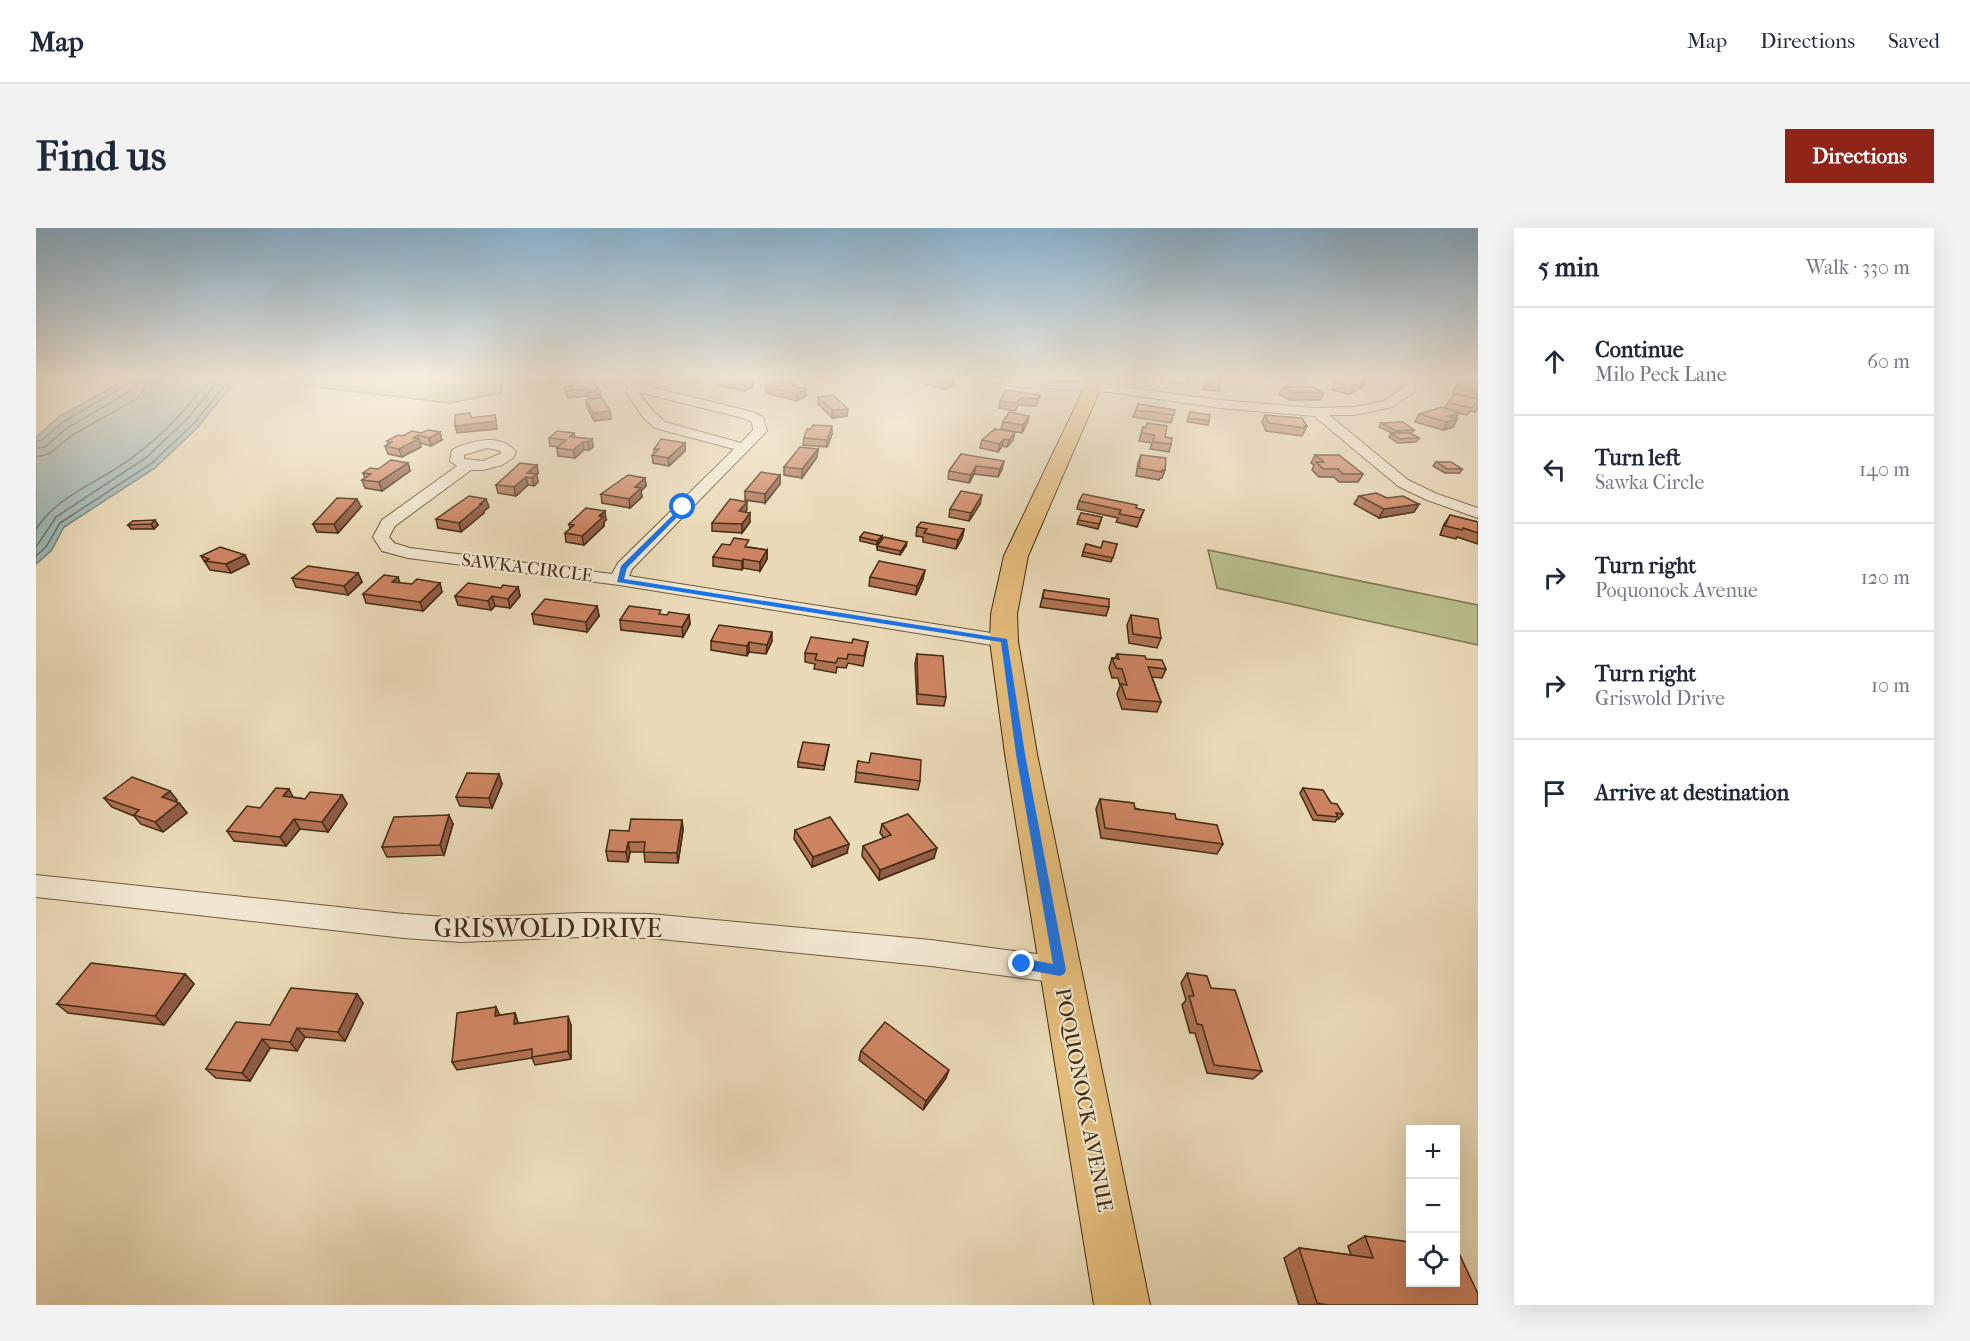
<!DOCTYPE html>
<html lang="en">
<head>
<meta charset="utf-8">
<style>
	body { margin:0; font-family:"IM FELL French Canon",serif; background:#f2f2f3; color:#1f2937 }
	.controls { position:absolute; right:18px; bottom:18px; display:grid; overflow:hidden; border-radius:0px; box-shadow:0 6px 24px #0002 }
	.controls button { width:54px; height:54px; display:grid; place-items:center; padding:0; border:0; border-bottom:2px solid #e0e1e3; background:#fff; color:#1f2937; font:30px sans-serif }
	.stop { position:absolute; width:18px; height:18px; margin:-14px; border:4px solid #1a73e8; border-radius:50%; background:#fff }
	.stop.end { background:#1a73e8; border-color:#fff; box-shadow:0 2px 6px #0008 }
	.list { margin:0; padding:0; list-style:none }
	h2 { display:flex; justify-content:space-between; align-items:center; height:78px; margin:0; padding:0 24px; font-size:26px }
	h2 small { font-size:20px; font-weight:400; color:#747a83 }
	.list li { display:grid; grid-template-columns:39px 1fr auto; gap:18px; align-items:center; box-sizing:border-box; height:108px; padding:0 24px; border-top:2px solid #e0e1e3 }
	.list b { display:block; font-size:22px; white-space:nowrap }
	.list p { margin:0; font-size:20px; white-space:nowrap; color:#747a83 }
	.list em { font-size:20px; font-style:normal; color:#747a83 }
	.icon { flex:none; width:33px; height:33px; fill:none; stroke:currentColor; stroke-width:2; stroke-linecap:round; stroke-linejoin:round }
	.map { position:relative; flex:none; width:1442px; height:1077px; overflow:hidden; border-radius:0px }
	header { display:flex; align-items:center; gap:36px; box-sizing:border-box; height:84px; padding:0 30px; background:#fff; border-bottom:2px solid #e0e1e3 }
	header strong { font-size:28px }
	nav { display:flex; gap:33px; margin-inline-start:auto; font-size:21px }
	.intro { display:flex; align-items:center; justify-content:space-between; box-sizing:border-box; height:144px; padding:0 36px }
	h1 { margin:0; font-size:42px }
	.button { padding:15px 27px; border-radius:0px; background:#8f2418; color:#fff; font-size:21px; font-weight:700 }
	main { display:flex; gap:36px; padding:0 36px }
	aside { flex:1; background:#fff; border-radius:0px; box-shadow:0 6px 24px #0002 }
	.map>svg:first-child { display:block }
</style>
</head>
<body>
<header>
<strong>Map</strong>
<nav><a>Map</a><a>Directions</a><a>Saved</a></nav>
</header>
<div class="intro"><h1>Find us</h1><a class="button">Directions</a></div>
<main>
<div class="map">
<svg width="1442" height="1077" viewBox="0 0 1442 1077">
	<rect width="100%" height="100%" fill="#eadab7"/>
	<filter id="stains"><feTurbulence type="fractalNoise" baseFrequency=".00333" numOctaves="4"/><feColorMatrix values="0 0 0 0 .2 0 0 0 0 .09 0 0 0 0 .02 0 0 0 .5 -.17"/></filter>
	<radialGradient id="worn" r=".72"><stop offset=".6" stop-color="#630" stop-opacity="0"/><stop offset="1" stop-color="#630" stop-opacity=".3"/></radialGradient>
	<g fill="#babe8c" stroke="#7e744f" stroke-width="1.5">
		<path d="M 205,150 L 468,150 L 465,165 L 413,175 Z"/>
		<path d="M 1172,322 L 1442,377 L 1442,417 L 1181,360 Z"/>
	</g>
	<path fill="#9bb8b8" stroke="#788076" stroke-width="1.5" d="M 92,150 L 206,150 L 196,157 L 162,199 L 119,240 L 28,299 L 15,323 L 0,336 L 0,209 L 24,188 Z"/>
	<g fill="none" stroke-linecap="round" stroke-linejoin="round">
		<g stroke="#6f7265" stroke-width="1.5">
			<path d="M 0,213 L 6,212 L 27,194 L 90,157 L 93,150"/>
			<path d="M 0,220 L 9,219 L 31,200 L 95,163 L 101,150"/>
			<path d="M 0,229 L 13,226 L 35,208 L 100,171 L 108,162 L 110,150"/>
			<path d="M 0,301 C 20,271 51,259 81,240 C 117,217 149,184 174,150"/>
			<path d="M 0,319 L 20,289 L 111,229 L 152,190 L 185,150"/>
			<path d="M 0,328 L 10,319 L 24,295 L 116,235 L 158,195 L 195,150"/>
		</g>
		<g stroke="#6d573b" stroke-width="2">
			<g id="street">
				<path d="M 584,150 L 596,150 L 602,156 L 717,184 L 727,189 L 731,203 L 596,341 L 593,348 L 968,407 L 975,409 L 978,413 L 975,417 L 968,419 L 583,357 L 372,330 L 346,323 L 337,309 L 346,292 L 421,238 L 414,233 L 416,222 C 435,212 465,205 480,224 L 477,230 L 466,237 L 447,242 L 435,242 L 359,298 L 353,309 L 358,315 L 374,320 L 576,346 L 582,335 L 698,221 L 619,200 L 607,189 L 590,164 L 592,159 ZM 602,164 L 707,190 L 716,194 L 717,202 L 705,215 L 629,194 L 617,183 ZM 451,220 L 462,222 L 466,225 L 447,233 L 428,231 L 428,227 Z"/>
				<path d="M 941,150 L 1058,155 L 1184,172 L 1277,180 L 1319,179 L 1348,173 L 1367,160 L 1369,150 L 1381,150 L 1377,165 L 1356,179 L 1319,187 L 1293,187 L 1372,252 L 1401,266 L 1442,280 L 1442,290 L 1391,272 L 1362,258 L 1278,188 L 1184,180 L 1074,164 L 979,158 L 943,152 Z"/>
				<path d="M 0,647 L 368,686 L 425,690 L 545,685 L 614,686 L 895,712 L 1024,729 L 1035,733 L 1039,742 L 1035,751 L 1024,755 L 895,738 L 614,710 L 545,709 L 425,714 L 368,710 L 0,669 Z"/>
			</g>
		</g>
		<g stroke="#432b12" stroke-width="2">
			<path id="primary" d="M 1053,150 L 1069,150 L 992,328 L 981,386 L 982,413 L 1001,526 L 1114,1077 L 1058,1077 L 969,526 L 954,413 L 955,386 L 968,328 Z"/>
		</g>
		<use href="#street" fill="#f1e7d0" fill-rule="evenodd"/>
		<use href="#primary" fill="#e5bd7c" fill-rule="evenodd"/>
	</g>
	<g fill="#b07254" stroke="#432b12" stroke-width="1.5">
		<path d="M 646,150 L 671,150 L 660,155 L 649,152 L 648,150 Z"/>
		<path d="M 678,150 L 716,152 L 716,159 L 709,163 L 678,157 Z"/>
		<path d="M 881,150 L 918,150 L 917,157 L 909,161 L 881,154 Z"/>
		<path d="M 1133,150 L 1154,150 L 1152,156 L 1132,154 Z"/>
		<path d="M 1423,150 L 1442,150 L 1442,180 L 1439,184 L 1434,183 L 1431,187 L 1422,185 L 1419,191 L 1421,191 L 1417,199 L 1407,202 L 1379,194 L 1383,186 L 1408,180 L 1412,175 L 1419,167 L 1417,166 L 1418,161 L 1423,154 L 1426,154 L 1427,153 L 1422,152 Z"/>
		<path d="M 552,152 L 553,171 L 551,168 L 532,170 L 530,166 L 529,159 L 536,158 L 535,154 Z"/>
		<path d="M 1169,153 L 1184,159 L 1183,163 L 1167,161 Z"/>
		<path d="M 760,155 L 760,159 L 770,168 L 761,173 L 730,165 L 730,158 Z"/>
		<path d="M 1299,155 L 1327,159 L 1313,166 L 1296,162 Z"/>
		<path d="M 1247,159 L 1288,165 L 1284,172 L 1253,172 L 1243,166 Z"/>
		<path d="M 1004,167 L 1000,178 L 982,177 L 979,183 L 963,180 L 964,173 Z"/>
		<path d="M 782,169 L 812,181 L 811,188 L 796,190 L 782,176 Z"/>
		<path d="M 550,172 L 574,183 L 575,191 L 558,193 L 551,179 Z"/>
		<path d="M 1102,176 L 1139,182 L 1135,195 L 1097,189 Z"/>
		<path d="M 1154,184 L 1173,193 L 1172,197 L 1151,194 Z"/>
		<path d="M 1229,187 L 1271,198 L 1266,208 L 1230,203 L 1226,194 Z"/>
		<path d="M 993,188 L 991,195 L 986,205 L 965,201 L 967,194 Z"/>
		<path d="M 1111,195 L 1129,209 L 1135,216 L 1133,224 L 1114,221 L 1116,215 L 1103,213 L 1107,199 L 1110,200 Z"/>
		<path d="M 1345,195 L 1378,202 L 1375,206 L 1383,210 L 1380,214 L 1362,215 L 1353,209 L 1356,205 L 1343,199 Z"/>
		<path d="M 959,201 L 977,212 L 971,219 L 966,218 L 962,224 L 944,220 L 946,212 Z"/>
		<path d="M 376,203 L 406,212 L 395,218 L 384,215 L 385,219 L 366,229 L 352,226 L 349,218 L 352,216 L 351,213 L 367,208 Z"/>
		<path d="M 538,205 L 539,209 L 556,211 L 557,219 L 553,222 L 548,222 L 539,230 L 522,228 L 521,220 L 522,219 L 514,218 L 513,210 Z"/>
		<path d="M 796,206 L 791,219 L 767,217 L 768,210 Z"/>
		<path d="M 649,215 L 649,223 L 633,238 L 617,235 L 616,227 L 618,225 L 618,221 Z"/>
		<path d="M 782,221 L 781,229 L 766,250 L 748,247 L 748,239 Z"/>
		<path d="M 925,226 L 966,241 L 962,249 L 938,246 L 933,255 L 912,251 L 913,243 Z"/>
		<path d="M 1105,227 L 1129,242 L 1126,250 L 1124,250 L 1123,252 L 1100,248 L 1102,235 Z"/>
		<path d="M 1279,227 L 1327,246 L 1322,254 L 1303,254 L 1298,249 L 1283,249 L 1276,242 L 1278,237 L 1275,235 Z"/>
		<path d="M 1400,234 L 1426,241 L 1424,245 L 1409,245 L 1397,238 Z"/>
		<path d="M 372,235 L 374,243 L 346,263 L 329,260 L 326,252 L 329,250 L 327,245 Z"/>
		<path d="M 501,237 L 502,245 L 501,247 L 502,254 L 498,258 L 492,257 L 480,268 L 462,265 L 460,257 Z"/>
		<path d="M 744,247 L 744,256 L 729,275 L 709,272 L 709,263 Z"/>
		<path d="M 609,250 L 610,258 L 605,263 L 606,269 L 594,280 L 566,275 L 565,266 Z"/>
		<path d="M 1323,268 L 1383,276 L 1378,284 L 1343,290 L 1318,276 Z"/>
		<path d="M 1043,273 L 1100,281 L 1108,282 L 1101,299 L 1080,294 L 1082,290 L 1041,281 Z"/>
		<path d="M 944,276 L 933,293 L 913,289 L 914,281 Z"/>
		<path d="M 325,279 L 302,305 L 281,304 L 277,296 Z"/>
		<path d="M 453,279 L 448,283 L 448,285 L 425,304 L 402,300 L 400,291 Z"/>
		<path d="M 711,282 L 709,284 L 714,294 L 706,305 L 676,303 L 676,295 Z"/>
		<path d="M 1045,285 L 1066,289 L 1062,301 L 1041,296 Z"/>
		<path d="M 1414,287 L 1442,294 L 1442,316 L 1421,309 L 1420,311 L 1404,307 L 1408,296 Z"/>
		<path d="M 570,292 L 568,294 L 568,298 L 548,317 L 530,314 L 529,305 L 534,301 L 533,296 Z"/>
		<path d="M 97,293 L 122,297 L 118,301 L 95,301 L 92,297 Z"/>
		<path d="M 881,299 L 928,301 L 926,310 L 920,321 L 887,314 L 887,309 L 880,308 Z"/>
		<path d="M 846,308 L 845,312 L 841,317 L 824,313 L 824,309 Z"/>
		<path d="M 1050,316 L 1065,320 L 1081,316 L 1075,334 L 1046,328 Z"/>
		<path d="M 841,318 L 870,318 L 864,327 L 841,322 Z"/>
		<path d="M 713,319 L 731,322 L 731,331 L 724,343 L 707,340 L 706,342 L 677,338 L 677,329 Z"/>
		<path d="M 209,327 L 213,336 L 195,345 L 174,342 L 165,328 Z"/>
		<path d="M 322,345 L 326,354 L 312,367 L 260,359 L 256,350 Z"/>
		<path d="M 834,349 L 887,351 L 880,367 L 833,358 Z"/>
		<path d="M 364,355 L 406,364 L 387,383 L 330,375 L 327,366 Z"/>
		<path d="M 482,359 L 484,368 L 474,380 L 459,378 L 455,382 L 422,377 L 419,368 L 465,360 Z"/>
		<path d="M 1008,362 L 1073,379 L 1070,388 L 1004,379 Z"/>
		<path d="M 561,378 L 563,388 L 551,404 L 498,396 L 496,386 Z"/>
		<path d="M 626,387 L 653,387 L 654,396 L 647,409 L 585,402 L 584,392 Z"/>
		<path d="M 1095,387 L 1125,410 L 1121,420 L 1093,415 L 1091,397 Z"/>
		<path d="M 675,413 L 736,413 L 730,426 L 713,424 L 711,428 L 675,422 Z"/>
		<path d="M 832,414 L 827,438 L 812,435 L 810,440 L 801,439 L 800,445 L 778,441 L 779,436 L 769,434 L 769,425 L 816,415 Z"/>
		<path d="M 881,426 L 910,469 L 908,478 L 881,476 L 879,436 Z"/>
		<path d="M 1081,426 L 1110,431 L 1130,441 L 1126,450 L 1116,449 L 1125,474 L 1121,484 L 1086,481 L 1081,466 L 1084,458 L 1082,450 L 1076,450 L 1073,440 L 1076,430 L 1079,430 Z"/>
		<path d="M 793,517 L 788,542 L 762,539 L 762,534 Z"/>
		<path d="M 822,533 L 884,553 L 882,562 L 819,554 Z"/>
		<path d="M 466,556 L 456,580 L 424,578 L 420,569 Z"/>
		<path d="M 1267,560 L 1295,575 L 1307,586 L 1303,591 L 1301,591 L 1299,594 L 1277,592 L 1264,565 Z"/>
		<path d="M 306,567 L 311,576 L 292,604 L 264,601 L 250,618 L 198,613 L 191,603 L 224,580 L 257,569 L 269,571 Z"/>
		<path d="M 68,570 L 141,572 L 140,574 L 143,575 L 151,585 L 127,604 L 105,596 L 98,588 L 76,579 Z"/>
		<path d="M 1064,571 L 1140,591 L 1187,616 L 1181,626 L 1065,610 L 1060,581 Z"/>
		<path d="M 646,592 L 647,602 L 642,635 L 609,634 L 608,624 L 594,624 L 592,634 L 572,633 L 570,623 Z"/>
		<path d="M 417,596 L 408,627 L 351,629 L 346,619 Z"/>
		<path d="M 846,596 L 898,630 L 843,652 L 826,628 L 827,618 L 848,610 L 844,605 Z"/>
		<path d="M 759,602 L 811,625 L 776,639 L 758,611 Z"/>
		<path d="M 1151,745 L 1175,760 L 1226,843 L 1217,851 L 1171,845 L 1159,805 L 1154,805 L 1146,777 L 1150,772 L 1145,755 Z"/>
		<path d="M 149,746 L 158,756 L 128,797 L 32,785 L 21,776 Z"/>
		<path d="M 321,766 L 327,775 L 309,813 L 269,809 L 261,823 L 234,820 L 214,853 L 180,850 L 170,841 L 234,797 Z"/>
		<path d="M 479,785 L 482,795 L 535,797 L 535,831 L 499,837 L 496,830 L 421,842 L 416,834 L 464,787 Z"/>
		<path d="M 825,823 L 910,850 L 887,882 L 823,832 Z"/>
		<path d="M 1329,1008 L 1442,1077 L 1263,1077 L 1248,1030 L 1263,1020 L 1315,1027 L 1312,1018 Z"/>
	</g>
	<g fill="#905c45" stroke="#432b12" stroke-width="1.5">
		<path d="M 512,150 L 530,150 L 530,152 L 513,155 Z"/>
		<path d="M 660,150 L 671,150 L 660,155 Z"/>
		<path d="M 918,150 L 917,157 L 909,161 L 910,154 Z"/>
		<path d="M 716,152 L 716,159 L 709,163 L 709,156 Z"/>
		<path d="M 1330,152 L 1327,159 L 1313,166 L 1317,159 Z"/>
		<path d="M 550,161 L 551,168 L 532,170 L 531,163 Z"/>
		<path d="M 770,161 L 770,168 L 761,173 L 761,166 Z"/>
		<path d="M 564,163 L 565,170 L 553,171 L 552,164 Z"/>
		<path d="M 812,181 L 811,188 L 796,190 L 796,182 Z"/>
		<path d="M 574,183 L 575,191 L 558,193 L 557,185 Z"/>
		<path d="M 1423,185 L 1419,192 L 1421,191 L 1417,199 L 1407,202 L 1411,194 L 1412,188 Z"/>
		<path d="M 459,187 L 461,201 L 421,205 L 419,198 L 437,196 Z"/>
		<path d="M 993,188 L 991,195 L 986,205 L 987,197 Z"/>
		<path d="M 796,198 L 796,206 L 791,219 L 791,212 Z"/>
		<path d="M 404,204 L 406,212 L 395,218 L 393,210 Z"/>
		<path d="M 979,204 L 977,212 L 971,219 L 973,212 Z"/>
		<path d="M 382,207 L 385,219 L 366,229 L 363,221 L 377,210 Z"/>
		<path d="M 556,211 L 557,219 L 553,222 L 552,214 Z"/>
		<path d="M 968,211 L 966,218 L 962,224 L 964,216 Z"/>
		<path d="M 547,214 L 548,222 L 539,230 L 537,222 Z"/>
		<path d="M 649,215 L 649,223 L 633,238 L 632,230 Z"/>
		<path d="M 782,221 L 781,229 L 766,250 L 766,241 Z"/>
		<path d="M 968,233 L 966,241 L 962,249 L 964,241 Z"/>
		<path d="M 372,235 L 374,243 L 346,263 L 343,254 Z"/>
		<path d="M 501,237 L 502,245 L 501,247 L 502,254 L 498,258 L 496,250 L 491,245 Z"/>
		<path d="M 940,238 L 938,246 L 933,255 L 935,247 Z"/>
		<path d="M 744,247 L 744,256 L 729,275 L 729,266 Z"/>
		<path d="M 490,249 L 492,257 L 480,268 L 478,259 Z"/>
		<path d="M 609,250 L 610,258 L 605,263 L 606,269 L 594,280 L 593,271 L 599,259 Z"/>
		<path d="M 946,267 L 944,276 L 933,293 L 935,285 Z"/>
		<path d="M 321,271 L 325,279 L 302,305 L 298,296 Z"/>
		<path d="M 450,271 L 453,279 L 448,283 L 448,285 L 425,304 L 423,295 Z"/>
		<path d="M 711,274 L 711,282 L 703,292 L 703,283 Z"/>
		<path d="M 1383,276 L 1378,284 L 1343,290 L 1348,281 Z"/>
		<path d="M 569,283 L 570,292 L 568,294 L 568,298 L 548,317 L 546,308 Z"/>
		<path d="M 714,285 L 714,294 L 706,305 L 706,296 Z"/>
		<path d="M 119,292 L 122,297 L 118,301 L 115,296 Z"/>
		<path d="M 928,301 L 926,310 L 920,321 L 922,312 Z"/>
		<path d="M 846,308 L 845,312 L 841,317 L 841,313 Z"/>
		<path d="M 871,314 L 870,318 L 864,327 L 865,323 Z"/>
		<path d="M 731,322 L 731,331 L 724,343 L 724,334 Z"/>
		<path d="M 209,327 L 213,336 L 195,345 L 190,336 Z"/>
		<path d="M 707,331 L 707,340 L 706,342 L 706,333 Z"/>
		<path d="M 889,342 L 887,351 L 880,367 L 881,358 Z"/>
		<path d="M 322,345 L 326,354 L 312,367 L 308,358 Z"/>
		<path d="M 362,349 L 365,358 L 356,354 Z"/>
		<path d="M 404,355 L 406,364 L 387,383 L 384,374 Z"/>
		<path d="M 482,359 L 484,368 L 474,380 L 472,371 Z"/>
		<path d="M 456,368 L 459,378 L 455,382 L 452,373 Z"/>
		<path d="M 561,378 L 563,388 L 551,404 L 550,394 Z"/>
		<path d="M 653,387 L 654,396 L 647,409 L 646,399 Z"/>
		<path d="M 736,404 L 736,413 L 730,426 L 731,417 Z"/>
		<path d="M 713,414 L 713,424 L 711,428 L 711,418 Z"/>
		<path d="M 463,546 L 466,556 L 456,580 L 453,570 Z"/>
		<path d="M 253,561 L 258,571 L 247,568 Z"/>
		<path d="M 134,563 L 141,572 L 134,579 L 126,569 Z"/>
		<path d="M 306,567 L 311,576 L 292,604 L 286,594 Z"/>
		<path d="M 143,575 L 151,585 L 127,604 L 119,594 Z"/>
		<path d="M 413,587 L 417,596 L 408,627 L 404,617 Z"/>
		<path d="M 258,591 L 264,601 L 250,618 L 244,609 Z"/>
		<path d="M 646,592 L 647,602 L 642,635 L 641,625 Z"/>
		<path d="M 592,614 L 594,624 L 592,634 L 590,624 Z"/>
		<path d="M 813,616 L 811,625 L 776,639 L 777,629 Z"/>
		<path d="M 901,620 L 898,630 L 843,652 L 844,642 Z"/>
		<path d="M 149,746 L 158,756 L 128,797 L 119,788 Z"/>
		<path d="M 321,766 L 327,775 L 309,813 L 302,804 Z"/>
		<path d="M 460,779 L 464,788 L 459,788 Z"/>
		<path d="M 479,785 L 482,794 L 482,805 L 478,796 Z"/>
		<path d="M 532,788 L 535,797 L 535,831 L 532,823 Z"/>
		<path d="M 261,800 L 269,809 L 261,823 L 254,814 Z"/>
		<path d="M 226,811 L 234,820 L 214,853 L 206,845 Z"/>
		<path d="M 913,842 L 910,850 L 887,882 L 890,873 Z"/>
	</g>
	<g fill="#cd8462" stroke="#432b12" stroke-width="1.5">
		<path d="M 679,150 L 707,150 L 716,152 L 709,156 Z"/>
		<path d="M 893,150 L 917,150 L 910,154 Z"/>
		<path d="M 1309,150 L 1320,150 L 1330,152 L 1317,159 L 1299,155 Z"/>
		<path d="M 552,152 L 557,153 L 564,163 L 552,164 L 550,161 L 531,163 L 529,159 L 538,158 L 535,154 Z"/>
		<path d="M 1427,152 L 1442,154 L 1442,163 L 1421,159 L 1423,154 L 1427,154 Z"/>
		<path d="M 739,153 L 760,155 L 756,158 L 770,161 L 761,166 L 730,158 Z"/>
		<path d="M 1169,153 L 1184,154 L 1184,159 L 1169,157 Z"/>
		<path d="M 1247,159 L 1277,159 L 1288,165 L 1256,164 Z"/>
		<path d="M 970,162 L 1004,167 L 1002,171 L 984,170 L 981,175 L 964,173 Z"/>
		<path d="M 1419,166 L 1442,171 L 1442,177 L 1439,176 L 1435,180 L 1412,175 Z"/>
		<path d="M 797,167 L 812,181 L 796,182 L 782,169 Z"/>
		<path d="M 566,170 L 574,183 L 557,185 L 550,172 Z"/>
		<path d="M 1102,176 L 1139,182 L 1138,187 L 1100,182 Z"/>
		<path d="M 1406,179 L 1423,185 L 1412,188 L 1421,191 L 1411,194 L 1383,186 Z"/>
		<path d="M 973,184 L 993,188 L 987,197 L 967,194 Z"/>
		<path d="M 1154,184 L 1174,187 L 1173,193 L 1152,190 Z"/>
		<path d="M 434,185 L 435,190 L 459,187 L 460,193 L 419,198 L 419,187 Z"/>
		<path d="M 1229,187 L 1266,190 L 1271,198 L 1268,198 L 1269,200 L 1233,195 Z"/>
		<path d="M 1367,194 L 1378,202 L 1360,203 L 1345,195 Z"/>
		<path d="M 1111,195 L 1131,198 L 1129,209 L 1136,210 L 1135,216 L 1117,214 L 1118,207 L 1106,205 L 1107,199 L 1110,200 Z"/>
		<path d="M 777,197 L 796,198 L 791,212 L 768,210 L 771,201 L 775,201 Z"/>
		<path d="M 959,201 L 979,204 L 973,212 L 968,211 L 964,216 L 946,212 Z"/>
		<path d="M 392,202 L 404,204 L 393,210 L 382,207 L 377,210 L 382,211 L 363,221 L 349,218 L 356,214 L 351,213 L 362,207 L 367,208 L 376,203 L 385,205 Z"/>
		<path d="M 521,203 L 538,205 L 534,209 L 556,211 L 552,214 L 547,214 L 537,222 L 521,220 L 530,212 L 513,210 Z"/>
		<path d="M 1355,205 L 1374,205 L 1383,210 L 1364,211 Z"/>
		<path d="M 625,211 L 649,215 L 632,230 L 616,227 L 623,221 L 618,221 Z"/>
		<path d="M 764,219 L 782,221 L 766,241 L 748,239 Z"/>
		<path d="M 925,226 L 968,233 L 964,241 L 940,238 L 935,247 L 913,243 Z"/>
		<path d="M 1105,227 L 1130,230 L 1129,242 L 1126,242 L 1126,244 L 1103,240 Z"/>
		<path d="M 1279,227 L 1303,227 L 1327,246 L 1307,246 L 1302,241 L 1287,241 L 1280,234 L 1288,234 Z"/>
		<path d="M 355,232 L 372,235 L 343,254 L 326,252 L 335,246 L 327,245 L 334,240 L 342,241 Z"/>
		<path d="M 1400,234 L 1415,234 L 1426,241 L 1411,241 Z"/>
		<path d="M 484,235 L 501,237 L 491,245 L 501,246 L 496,250 L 490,249 L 478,259 L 460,257 Z"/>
		<path d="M 725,244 L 744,247 L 729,266 L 709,263 Z"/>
		<path d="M 592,247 L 609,250 L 599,259 L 605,260 L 593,271 L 565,266 Z"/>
		<path d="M 925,263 L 946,267 L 935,285 L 914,281 Z"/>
		<path d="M 1340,265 L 1351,270 L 1367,268 L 1383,276 L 1348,281 L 1323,268 Z"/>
		<path d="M 1047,266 L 1101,277 L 1100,280 L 1108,282 L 1104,290 L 1083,286 L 1085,282 L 1043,273 Z"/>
		<path d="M 433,268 L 450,271 L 444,276 L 446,276 L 423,295 L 400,291 Z"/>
		<path d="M 301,270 L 321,271 L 298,296 L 277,296 Z"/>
		<path d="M 694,271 L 711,274 L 703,283 L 714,285 L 706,296 L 676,295 Z"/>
		<path d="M 550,280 L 569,283 L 563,288 L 567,289 L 546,308 L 529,305 L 538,297 L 533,296 Z"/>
		<path d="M 1045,285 L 1066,289 L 1063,296 L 1042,292 Z"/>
		<path d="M 1414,287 L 1442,294 L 1442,305 L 1427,300 L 1426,302 L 1409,298 Z"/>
		<path d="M 119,292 L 115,296 L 92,297 L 97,293 Z"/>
		<path d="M 885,294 L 928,301 L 922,312 L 888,305 L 891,301 L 881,299 Z"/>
		<path d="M 828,304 L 846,308 L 841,313 L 824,309 Z"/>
		<path d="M 848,309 L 871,314 L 865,323 L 841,318 Z"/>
		<path d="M 698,310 L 713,312 L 709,319 L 731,322 L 724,334 L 707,331 L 706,333 L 677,329 L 686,316 L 694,317 Z"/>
		<path d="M 1067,313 L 1081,316 L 1077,330 L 1047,324 L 1050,316 L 1065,320 Z"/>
		<path d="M 184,319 L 209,327 L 190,336 L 169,333 L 173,331 L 165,328 Z"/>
		<path d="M 843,333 L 889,342 L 881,358 L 834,349 Z"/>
		<path d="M 272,338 L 322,345 L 308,358 L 256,350 Z"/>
		<path d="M 348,347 L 362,349 L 356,354 L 376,356 L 381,351 L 404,355 L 384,374 L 327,366 Z"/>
		<path d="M 432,355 L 465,360 L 467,357 L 482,359 L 472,371 L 456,368 L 452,373 L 419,368 Z"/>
		<path d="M 1008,362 L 1073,371 L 1073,379 L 1007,370 Z"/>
		<path d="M 509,371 L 561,378 L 550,394 L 496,386 Z"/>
		<path d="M 593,378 L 625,382 L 623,386 L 631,387 L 633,384 L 653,387 L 646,399 L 584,392 Z"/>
		<path d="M 1095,387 L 1122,391 L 1125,410 L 1097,406 Z"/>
		<path d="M 683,397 L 736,404 L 731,417 L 713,414 L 711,418 L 675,413 Z"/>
		<path d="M 775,409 L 816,415 L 817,411 L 832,414 L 828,428 L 812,426 L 811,431 L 802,430 L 800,435 L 779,432 L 781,426 L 769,425 Z"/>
		<path d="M 881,426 L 907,428 L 910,469 L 882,466 Z"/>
		<path d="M 1081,426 L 1109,428 L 1110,431 L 1126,432 L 1130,441 L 1112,439 L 1125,474 L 1090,471 L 1085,456 L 1091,457 L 1086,441 L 1080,440 L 1076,430 L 1083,431 Z"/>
		<path d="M 767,514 L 793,517 L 788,538 L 762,534 Z"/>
		<path d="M 835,525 L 885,532 L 884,553 L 820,544 L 822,533 L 833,535 Z"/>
		<path d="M 431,545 L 463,546 L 453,570 L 420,569 Z"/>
		<path d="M 96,549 L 134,563 L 126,569 L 143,575 L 119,594 L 98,587 L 103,582 L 68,570 Z"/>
		<path d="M 240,560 L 253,561 L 247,568 L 269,571 L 274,564 L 306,567 L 286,594 L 258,591 L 244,609 L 191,603 L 211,578 L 224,580 Z"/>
		<path d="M 1267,560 L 1287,562 L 1295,575 L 1301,576 L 1307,586 L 1300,585 L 1302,589 L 1281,587 Z"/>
		<path d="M 1064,571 L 1098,575 L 1099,581 L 1139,586 L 1140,591 L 1181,597 L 1187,616 L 1069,600 Z"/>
		<path d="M 872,586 L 901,620 L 844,642 L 827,618 L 855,607 L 846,596 Z"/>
		<path d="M 413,587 L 404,617 L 346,619 L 358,589 Z"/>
		<path d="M 794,589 L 813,616 L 777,629 L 759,602 Z"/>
		<path d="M 595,591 L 646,592 L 641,625 L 608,624 L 609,614 L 592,614 L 590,624 L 570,623 L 574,602 L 593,603 Z"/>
		<path d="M 55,735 L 149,746 L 119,788 L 21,776 Z"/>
		<path d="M 1151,745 L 1171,748 L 1175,760 L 1199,762 L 1226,843 L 1178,837 L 1166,797 L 1161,796 L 1153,768 L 1158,768 Z"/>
		<path d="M 255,760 L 321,766 L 302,804 L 261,800 L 254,814 L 226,811 L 206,845 L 170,841 L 200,794 L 234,797 Z"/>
		<path d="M 460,779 L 459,788 L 479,785 L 478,796 L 532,788 L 532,823 L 496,829 L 496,821 L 416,834 L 421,785 Z"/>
		<path d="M 849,794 L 913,842 L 890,873 L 825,823 Z"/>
		<path d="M 1329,1008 L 1374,1014 L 1374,1054 L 1419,1054 L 1419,1020 L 1421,1021 L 1442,1066 L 1442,1077 L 1292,1077 L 1281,1075 L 1263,1020 L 1337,1030 Z"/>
	</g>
	<linearGradient id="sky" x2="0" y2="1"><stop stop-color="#89b6d5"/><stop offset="0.5" stop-color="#f6eedf"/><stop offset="1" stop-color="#f6eedf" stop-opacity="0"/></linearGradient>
	<rect width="1442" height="300" fill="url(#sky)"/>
	<path fill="#1a73e8" d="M 647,277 L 649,281 L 591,340 L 588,351 L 971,411 L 989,526 L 1030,742 L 1028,746 L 1024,748 L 986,741 L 980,736 L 986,730 L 1017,736 L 980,526 L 965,414 L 581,354 L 585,338 Z"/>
	<g text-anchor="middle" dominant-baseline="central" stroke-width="4.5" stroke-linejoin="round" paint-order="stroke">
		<g font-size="18" fill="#432b12" stroke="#f1e7d0">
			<text transform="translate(491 340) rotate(7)">SAWKA CIRCLE</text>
		</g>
		<g font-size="21" fill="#432b12" stroke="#f1e7d0">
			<text transform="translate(1048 872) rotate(79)">POQUONOCK AVENUE</text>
		</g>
		<g font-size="26" fill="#432b12" stroke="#f1e7d0">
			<text x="512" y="700">GRISWOLD DRIVE</text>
		</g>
	</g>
	<rect width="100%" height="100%" filter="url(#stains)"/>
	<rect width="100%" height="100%" fill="url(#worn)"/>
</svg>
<div class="controls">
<button>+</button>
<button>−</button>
<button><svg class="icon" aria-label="locate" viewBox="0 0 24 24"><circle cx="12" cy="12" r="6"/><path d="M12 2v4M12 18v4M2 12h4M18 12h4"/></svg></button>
</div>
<div class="stop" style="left:647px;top:279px"></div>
<div class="stop end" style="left:986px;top:736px"></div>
</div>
<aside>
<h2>5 min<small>Walk · 330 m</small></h2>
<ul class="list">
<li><svg class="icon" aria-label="ahead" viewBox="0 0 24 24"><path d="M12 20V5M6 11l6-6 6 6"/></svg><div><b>Continue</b><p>Milo Peck Lane</p></div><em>60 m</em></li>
<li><svg class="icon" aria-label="left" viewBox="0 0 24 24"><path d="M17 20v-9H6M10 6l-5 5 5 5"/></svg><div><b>Turn left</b><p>Sawka Circle</p></div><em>140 m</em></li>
<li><svg class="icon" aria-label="right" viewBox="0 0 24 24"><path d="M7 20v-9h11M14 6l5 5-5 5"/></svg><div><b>Turn right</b><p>Poquonock Avenue</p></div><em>120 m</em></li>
<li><svg class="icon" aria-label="right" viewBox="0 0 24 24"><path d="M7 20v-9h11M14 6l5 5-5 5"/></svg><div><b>Turn right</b><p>Griswold Drive</p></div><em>10 m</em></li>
<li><svg class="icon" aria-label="arrive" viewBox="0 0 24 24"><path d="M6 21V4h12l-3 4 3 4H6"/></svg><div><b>Arrive at destination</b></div></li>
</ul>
</aside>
</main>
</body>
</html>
